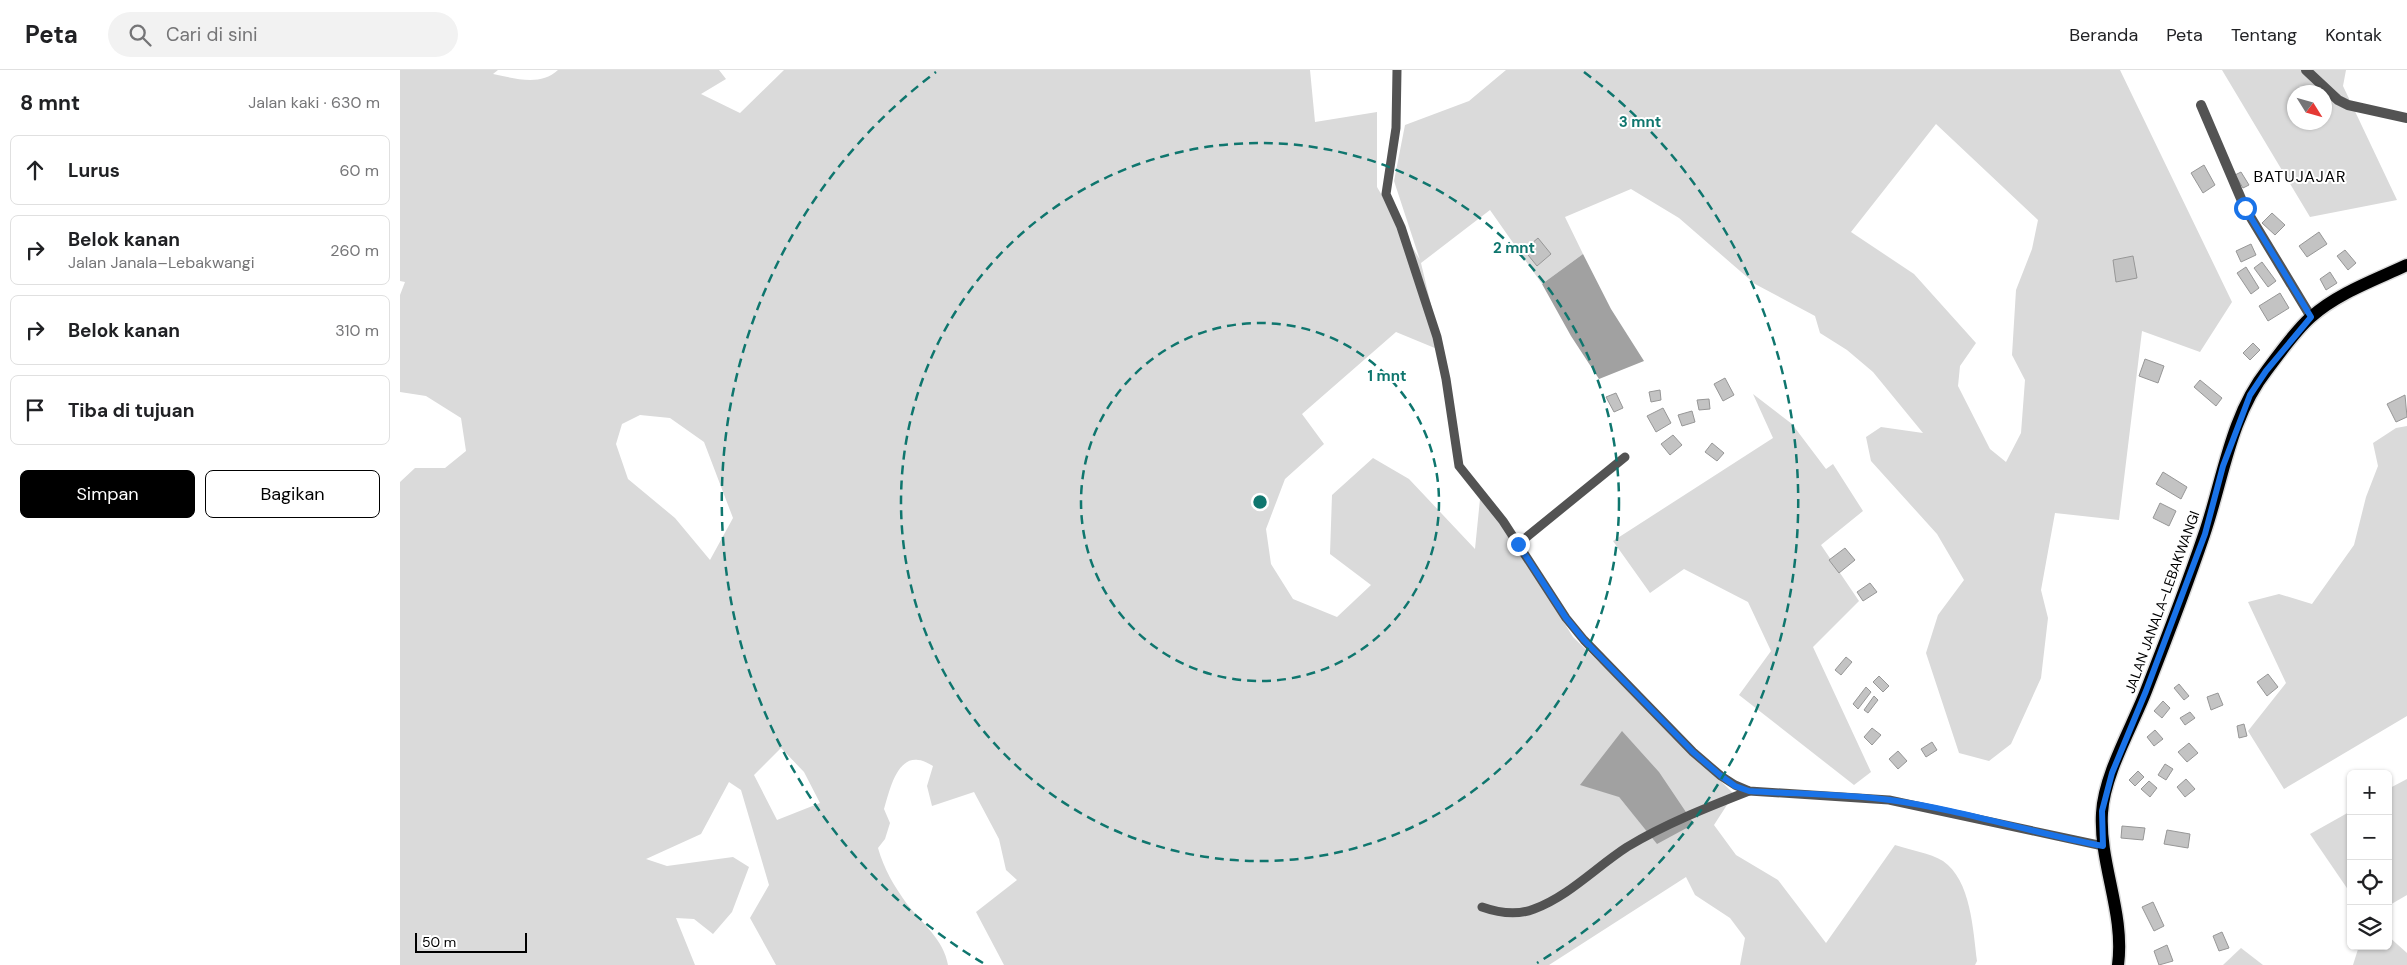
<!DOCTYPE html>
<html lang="id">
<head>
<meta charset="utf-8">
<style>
	body { margin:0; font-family:"DM Sans",sans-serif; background:#f2f2f2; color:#202124 }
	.controls { position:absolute; right:15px; bottom:15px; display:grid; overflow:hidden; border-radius:8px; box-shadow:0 1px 4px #0004 }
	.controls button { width:45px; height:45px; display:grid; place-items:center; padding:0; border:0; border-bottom:1px solid #e0e0e0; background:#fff; color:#202124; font:25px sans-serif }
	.compass { position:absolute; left:1887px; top:15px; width:45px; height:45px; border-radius:50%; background:#fff; box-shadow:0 1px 4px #0004; rotate:127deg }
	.scale { position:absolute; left:15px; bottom:12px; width:112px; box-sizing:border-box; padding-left:5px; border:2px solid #000; border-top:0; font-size:14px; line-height:18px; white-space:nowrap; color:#000; -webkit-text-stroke:4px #fff; paint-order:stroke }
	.stop { position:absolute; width:15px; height:15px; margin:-11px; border:4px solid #1a73e8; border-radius:50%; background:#fff }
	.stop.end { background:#1a73e8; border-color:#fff; box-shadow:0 1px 5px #0008 }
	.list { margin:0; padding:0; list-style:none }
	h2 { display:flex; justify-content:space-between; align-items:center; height:65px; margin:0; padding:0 20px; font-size:21px }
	h2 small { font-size:16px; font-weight:400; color:#757577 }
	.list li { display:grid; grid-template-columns:32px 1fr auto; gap:15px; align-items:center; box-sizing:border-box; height:70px; margin:0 10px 10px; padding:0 10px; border:1px solid #e0e0e0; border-radius:8px }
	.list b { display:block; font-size:19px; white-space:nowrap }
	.list p { margin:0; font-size:16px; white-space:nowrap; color:#757577 }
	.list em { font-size:16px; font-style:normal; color:#757577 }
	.actions { display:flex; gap:10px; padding:15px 20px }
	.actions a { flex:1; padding:11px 0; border:1px solid #000; border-radius:8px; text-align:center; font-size:18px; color:#000 }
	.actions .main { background:#000; color:#fff }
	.icon { flex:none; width:28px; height:28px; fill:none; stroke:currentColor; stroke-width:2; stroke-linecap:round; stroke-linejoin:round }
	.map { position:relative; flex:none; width:2007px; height:895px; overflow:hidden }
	header { display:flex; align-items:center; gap:30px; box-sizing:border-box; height:70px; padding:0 25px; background:#fff; border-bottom:1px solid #e0e0e0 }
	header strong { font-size:24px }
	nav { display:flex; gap:28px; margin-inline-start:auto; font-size:18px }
	.search { width:350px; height:45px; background:#f2f2f2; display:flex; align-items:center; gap:12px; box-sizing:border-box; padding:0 18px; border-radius:28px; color:#757577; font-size:19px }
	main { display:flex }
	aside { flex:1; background:#fff }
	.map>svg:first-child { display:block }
</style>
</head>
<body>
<header>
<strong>Peta</strong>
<div class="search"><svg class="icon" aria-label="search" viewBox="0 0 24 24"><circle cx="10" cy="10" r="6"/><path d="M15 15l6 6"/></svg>Cari di sini</div>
<nav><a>Beranda</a><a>Peta</a><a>Tentang</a><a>Kontak</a></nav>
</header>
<main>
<aside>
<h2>8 mnt<small>Jalan kaki · 630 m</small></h2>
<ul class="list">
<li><svg class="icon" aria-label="ahead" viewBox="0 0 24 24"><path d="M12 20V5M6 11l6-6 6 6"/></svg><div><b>Lurus</b></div><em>60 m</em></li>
<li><svg class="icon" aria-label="right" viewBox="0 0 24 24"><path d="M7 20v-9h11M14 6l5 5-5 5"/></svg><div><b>Belok kanan</b><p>Jalan Janala–Lebakwangi</p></div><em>260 m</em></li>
<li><svg class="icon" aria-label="right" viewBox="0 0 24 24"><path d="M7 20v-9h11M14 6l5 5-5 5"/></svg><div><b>Belok kanan</b></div><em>310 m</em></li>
<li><svg class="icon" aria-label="arrive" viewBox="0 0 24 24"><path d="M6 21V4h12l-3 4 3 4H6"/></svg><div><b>Tiba di tujuan</b></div></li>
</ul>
<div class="actions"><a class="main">Simpan</a><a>Bagikan</a></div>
</aside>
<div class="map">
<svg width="2007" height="895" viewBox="0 0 2007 895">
	<rect width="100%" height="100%" fill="#fff"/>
	<g fill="#dadada" fill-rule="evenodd">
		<path d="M 0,0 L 98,0 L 93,4 C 114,8 140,17 158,0 L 319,0 L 326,9 L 301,24 L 340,43 L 384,0 L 910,0 L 915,52 L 977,42 L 977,117 L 1020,190 L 994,111 L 1005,55 L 1069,31 L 1106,0 L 1720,0 L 1832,232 L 1800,282 L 1742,261 L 1719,450 L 1655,443 L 1641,520 L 1648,548 L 1641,608 L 1611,674 L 1589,691 L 1559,683 L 1526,583 L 1538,545 L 1564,510 L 1537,464 L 1471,391 L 1466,367 L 1481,357 L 1523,363 L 1473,302 L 1447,280 L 1420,263 L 1415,246 L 1355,214 L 1279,148 L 1231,119 L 1165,147 L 1183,184 L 1142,214 L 1090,140 L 1021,193 L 1042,281 L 996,262 L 902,344 L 924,374 L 885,409 L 866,459 L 871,494 L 893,529 L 937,547 L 971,515 L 930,484 L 932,425 L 973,388 L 1009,409 L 1075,479 L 1081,419 L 1173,567 L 1334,724 L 1314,755 L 1336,785 L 1378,810 L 1426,873 L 1495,775 C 1510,780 1530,783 1543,791 C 1571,810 1573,860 1577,891 L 1575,895 L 1340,895 L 1345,868 L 1330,848 L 1295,825 L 1286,807 L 1149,895 L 604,895 L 576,842 L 617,810 L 606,800 L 599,769 L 574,722 L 532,736 L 527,716 L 533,696 C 529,694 523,690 518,690 C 496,687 489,723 484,739 L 490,753 L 485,769 L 478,778 C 484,799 494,816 507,834 C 522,853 544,870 548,895 L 376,895 L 350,848 L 369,815 L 341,720 L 329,712 L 301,764 L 246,789 L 267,796 L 333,787 L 349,797 L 332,842 L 313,864 L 294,849 L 276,848 L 295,895 L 0,895 L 0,412 L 15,398 L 45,398 L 66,381 L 61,348 L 26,326 L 0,322 L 0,225 L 5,212 L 0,211 ZM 1536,54 L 1638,150 L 1632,179 L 1616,220 L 1612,285 L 1625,310 L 1621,363 L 1606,392 L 1590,379 L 1558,316 L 1560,296 L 1576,273 L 1514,204 L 1451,162 ZM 240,345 L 270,348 L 304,372 L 333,448 L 310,490 L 275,448 L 228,409 L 216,374 L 222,354 ZM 381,678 L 404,702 L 420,733 L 377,750 L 354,705 ZM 1219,727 L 1293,754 L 1257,773 Z"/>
		<path d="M 1822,0 L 1946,0 L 1943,16 L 1997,130 L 1910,147 ZM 1894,22 L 1924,22 L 1924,52 L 1894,52 Z"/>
		<path d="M 1353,324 L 1392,354 L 1426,399 L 1433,394 L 1463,441 L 1421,475 L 1459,531 L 1413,577 L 1471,702 L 1454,715 L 1339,625 L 1371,581 L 1348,532 L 1284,499 L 1250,523 L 1213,471 L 1373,368 Z"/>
		<path d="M 2007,356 L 2007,646 L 1884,719 L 1848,661 L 1886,613 L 1848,532 L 1879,524 L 1912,534 L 1954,475 L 1966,427 L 1978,396 L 1973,373 L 1996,358 Z"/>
		<path d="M 2007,709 L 2007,825 L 1988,836 L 1988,719 Z"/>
		<path d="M 1951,741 L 1951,824 L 1910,764 Z"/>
		<path d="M 1988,866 L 2007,883 L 2007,895 L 1953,895 L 1959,876 L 1988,876 Z"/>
		<path d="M 1841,878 L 1863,895 L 1823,895 Z"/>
	</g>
	<g fill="#a1a1a1">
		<path d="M 1183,184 L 1211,239 L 1244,291 L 1199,309 L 1171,266 L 1142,214 Z"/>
		<path d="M 1222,661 L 1259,702 L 1294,754 L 1257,774 L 1219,727 L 1180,715 Z"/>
	</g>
	<g fill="#c3c3c3" stroke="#979797">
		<path d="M 1804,95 L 1815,115 L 1803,123 L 1791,103 Z"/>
		<path d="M 1841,102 L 1849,115 L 1843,118 L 1835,105 Z"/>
		<path d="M 1872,143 L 1885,155 L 1875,165 L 1862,153 Z"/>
		<path d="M 1919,162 L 1927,174 L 1907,187 L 1899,176 Z"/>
		<path d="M 1138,168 L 1151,184 L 1137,196 L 1124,180 Z"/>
		<path d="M 1851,174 L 1856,185 L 1841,192 L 1836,181 Z"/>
		<path d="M 1945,180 L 1956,193 L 1948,200 L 1937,186 Z"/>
		<path d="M 1733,186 L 1737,208 L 1716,212 L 1713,190 Z"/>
		<path d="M 1862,192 L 1876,211 L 1868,217 L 1854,198 Z"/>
		<path d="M 1846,197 L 1859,218 L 1851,224 L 1837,203 Z"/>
		<path d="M 1930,202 L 1937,213 L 1926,220 L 1920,209 Z"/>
		<path d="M 1880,223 L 1889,238 L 1868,251 L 1859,236 Z"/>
		<path d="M 1853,273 L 1860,280 L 1850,290 L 1843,283 Z"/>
		<path d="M 1745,289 L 1764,296 L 1758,313 L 1739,306 Z"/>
		<path d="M 1325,308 L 1334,325 L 1323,331 L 1314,314 Z"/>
		<path d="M 1800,310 L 1822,328 L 1816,336 L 1794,317 Z"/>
		<path d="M 1260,320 L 1261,330 L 1251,332 L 1249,322 Z"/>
		<path d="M 1216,323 L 1223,338 L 1214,342 L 1206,327 Z"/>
		<path d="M 2005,325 L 2007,347 L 1996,352 L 1987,334 Z"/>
		<path d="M 1309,329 L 1310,339 L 1299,340 L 1297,330 Z"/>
		<path d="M 1263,338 L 1271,353 L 1256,362 L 1247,346 Z"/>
		<path d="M 1292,341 L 1295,352 L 1282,356 L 1278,345 Z"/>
		<path d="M 1273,365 L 1282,375 L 1270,385 L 1261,374 Z"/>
		<path d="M 1312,373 L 1324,383 L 1317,391 L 1305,382 Z"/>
		<path d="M 1763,402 L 1787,417 L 1781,429 L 1756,414 Z"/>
		<path d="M 1760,433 L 1776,441 L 1769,456 L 1753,448 Z"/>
		<path d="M 1445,478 L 1455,490 L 1439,503 L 1429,490 Z"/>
		<path d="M 1470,513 L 1477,522 L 1463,531 L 1457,522 Z"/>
		<path d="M 1446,587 L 1452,592 L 1441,605 L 1435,600 Z"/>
		<path d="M 1868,604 L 1878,617 L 1867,626 L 1857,612 Z"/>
		<path d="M 1479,606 L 1489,616 L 1483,622 L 1473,612 Z"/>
		<path d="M 1779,614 L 1789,626 L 1784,630 L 1774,618 Z"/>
		<path d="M 1466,617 L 1471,622 L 1458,639 L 1453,634 Z"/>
		<path d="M 1818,623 L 1823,635 L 1811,640 L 1807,627 Z"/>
		<path d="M 1474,626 L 1478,630 L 1468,643 L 1464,640 Z"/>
		<path d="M 1763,631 L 1770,638 L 1762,648 L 1754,641 Z"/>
		<path d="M 1790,642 L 1795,648 L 1785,655 L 1780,648 Z"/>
		<path d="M 1844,654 L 1847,666 L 1839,668 L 1837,656 Z"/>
		<path d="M 1472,658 L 1481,665 L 1472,675 L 1464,667 Z"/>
		<path d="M 1755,660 L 1763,669 L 1754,676 L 1747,667 Z"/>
		<path d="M 1532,672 L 1537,680 L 1526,687 L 1521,679 Z"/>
		<path d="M 1789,673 L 1798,683 L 1787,692 L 1778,682 Z"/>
		<path d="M 1498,681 L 1507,691 L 1498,699 L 1489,689 Z"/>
		<path d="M 1765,694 L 1773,699 L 1766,710 L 1758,705 Z"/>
		<path d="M 1738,701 L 1744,707 L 1735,716 L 1729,710 Z"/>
		<path d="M 1786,709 L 1795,719 L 1785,727 L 1777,717 Z"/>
		<path d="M 1749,711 L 1757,718 L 1750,727 L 1741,719 Z"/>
		<path d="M 1722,756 L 1745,758 L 1743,770 L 1721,768 Z"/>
		<path d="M 1767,760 L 1790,764 L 1788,778 L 1764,774 Z"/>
		<path d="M 1753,832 L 1764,856 L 1754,861 L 1742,837 Z"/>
		<path d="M 1822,862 L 1829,878 L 1819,881 L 1813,866 Z"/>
		<path d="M 1767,875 L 1773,891 L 1759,895 L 1754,881 Z"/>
	</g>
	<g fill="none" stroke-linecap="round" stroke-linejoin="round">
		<g stroke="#dbdbdb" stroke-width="15">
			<path id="primary" d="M 1718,895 C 1725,843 1699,794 1702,743 C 1704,705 1732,657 1746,621 C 1766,570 1786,518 1804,465 C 1823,410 1830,347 1867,300 C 1880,283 1895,261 1911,247 C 1938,223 1975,210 2007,195"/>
		</g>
		<g stroke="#535353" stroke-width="9">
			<path d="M 997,0 L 996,58 L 986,124 L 1001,157 L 1037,267 L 1046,309 L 1059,396 L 1103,451 L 1166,548 L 1184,570 L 1293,682 L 1321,706 L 1335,715 L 1349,721 L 1489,730 L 1703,776"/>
			<path d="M 1118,474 L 1225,387"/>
			<path d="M 1082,837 C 1099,843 1116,846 1134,839 C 1169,826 1196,797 1227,777 C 1265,754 1308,737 1349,721"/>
		</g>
		<g stroke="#535353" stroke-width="10">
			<path d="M 1906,0 L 1938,30 L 1948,35 L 2007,48"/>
			<path d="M 1801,35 L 1845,138 L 1911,247"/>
		</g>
		<use href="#primary" stroke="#000" stroke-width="12"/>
	</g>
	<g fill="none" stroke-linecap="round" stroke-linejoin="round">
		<path stroke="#1a73e8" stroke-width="6" d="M 1118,474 L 1166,548 L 1184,570 L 1293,682 L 1321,706 L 1335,716 L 1349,721 C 1395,724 1444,724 1490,730 C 1562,740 1632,763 1703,776 L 1702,741 L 1712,703 L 1746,621 L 1805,464 L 1823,396 L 1850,325 L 1866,301 L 1911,247 L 1845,138"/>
	</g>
	<g fill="none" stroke="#0f766e" stroke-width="2.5" stroke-dasharray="9 6">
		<circle cx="860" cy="432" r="179"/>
		<circle cx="860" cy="432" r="359"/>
		<path d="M583 893A538 538 0 0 1 536 2M1184 2A538 538 0 0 1 1137 893"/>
	</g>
	<g text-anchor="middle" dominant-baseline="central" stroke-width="4" stroke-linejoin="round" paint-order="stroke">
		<g font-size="14" fill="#000" stroke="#fff">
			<text transform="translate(1762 532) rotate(-70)">JALAN JANALA–LEBAKWANGI</text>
		</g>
		<g font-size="16" letter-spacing="1" fill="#000" stroke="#fff">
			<text x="1900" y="106">BATUJAJAR</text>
		</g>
	</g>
	<circle cx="860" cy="432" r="8" fill="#0f766e" stroke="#fff" stroke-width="2.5"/>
	<g font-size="15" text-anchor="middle" font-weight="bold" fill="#0f766e" stroke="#fff" stroke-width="4" stroke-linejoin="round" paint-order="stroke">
		<text x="1240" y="57">3 mnt</text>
		<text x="1114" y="183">2 mnt</text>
		<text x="987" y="311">1 mnt</text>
	</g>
</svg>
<div class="controls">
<button>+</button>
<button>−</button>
<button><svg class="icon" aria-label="locate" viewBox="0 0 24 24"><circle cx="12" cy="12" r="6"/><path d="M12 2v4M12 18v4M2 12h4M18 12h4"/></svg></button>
<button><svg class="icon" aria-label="layers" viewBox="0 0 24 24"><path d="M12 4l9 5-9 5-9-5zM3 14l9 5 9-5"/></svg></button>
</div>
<svg class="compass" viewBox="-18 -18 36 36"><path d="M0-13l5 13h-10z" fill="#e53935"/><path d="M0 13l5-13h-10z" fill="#757577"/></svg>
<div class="scale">50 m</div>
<div class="stop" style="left:1845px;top:138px"></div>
<div class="stop end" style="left:1118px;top:474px"></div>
</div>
</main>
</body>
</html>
